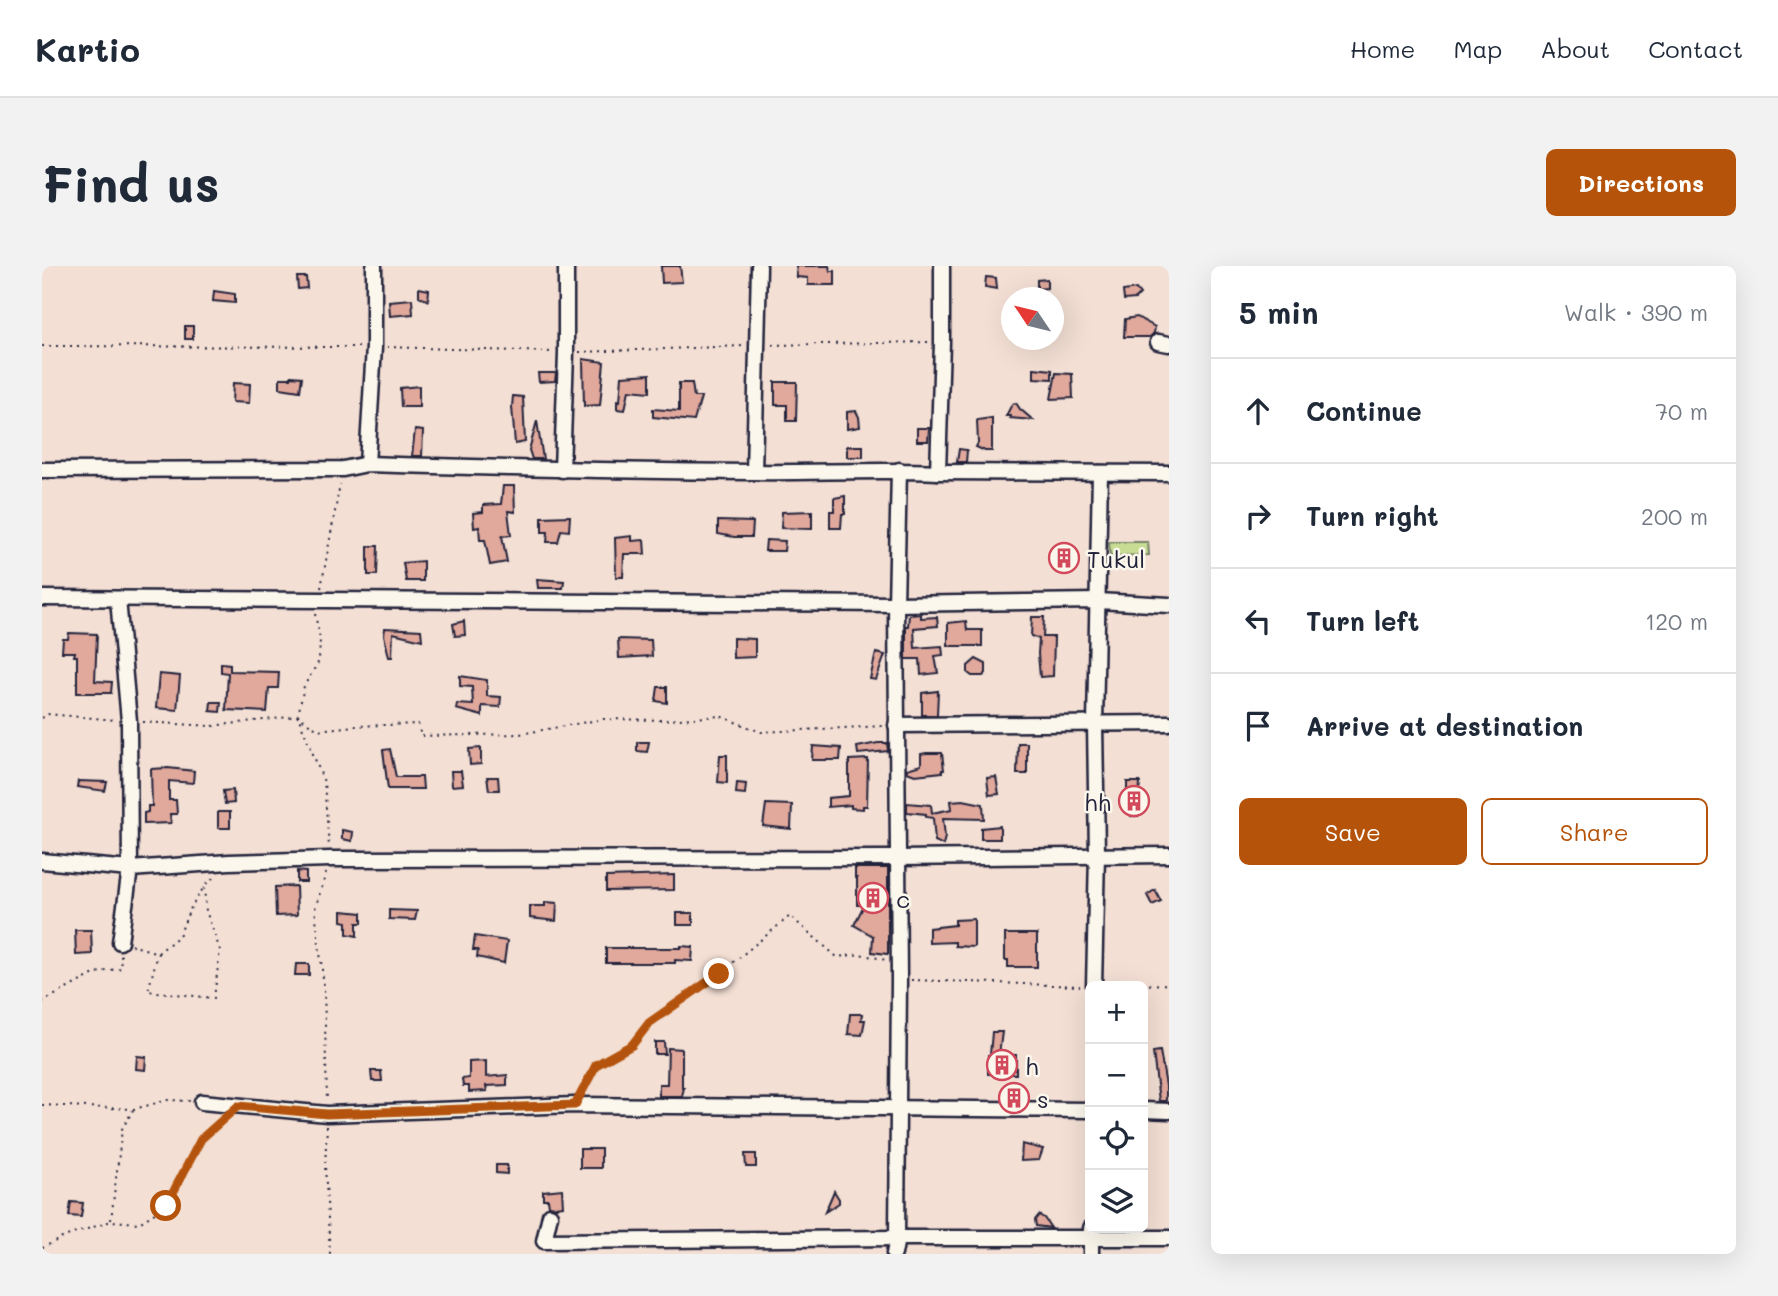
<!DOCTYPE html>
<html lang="en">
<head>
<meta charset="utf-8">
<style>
	body { margin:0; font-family:Mali,sans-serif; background:#f2f2f3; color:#1f2937 }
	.controls { position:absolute; right:21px; bottom:21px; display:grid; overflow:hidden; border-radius:10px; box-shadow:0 7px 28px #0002 }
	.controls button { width:63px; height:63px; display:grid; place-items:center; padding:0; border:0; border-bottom:2px solid #e0e1e3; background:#fff; color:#1f2937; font:35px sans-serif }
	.compass { position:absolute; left:959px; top:21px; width:63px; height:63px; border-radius:50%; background:#fff; box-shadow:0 7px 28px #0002; rotate:305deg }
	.stop { position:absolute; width:21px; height:21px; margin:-16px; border:5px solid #b45309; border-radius:50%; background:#fff }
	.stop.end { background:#b45309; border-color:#fff; box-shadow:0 2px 7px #0008 }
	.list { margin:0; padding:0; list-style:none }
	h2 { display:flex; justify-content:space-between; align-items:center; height:91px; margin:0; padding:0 28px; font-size:30px }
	h2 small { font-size:23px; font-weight:400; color:#747a83 }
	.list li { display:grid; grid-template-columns:46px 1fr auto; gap:21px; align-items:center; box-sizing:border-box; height:105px; padding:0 28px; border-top:2px solid #e0e1e3 }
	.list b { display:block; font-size:26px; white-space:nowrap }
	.list em { font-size:23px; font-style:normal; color:#747a83 }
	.actions { display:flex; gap:14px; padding:21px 28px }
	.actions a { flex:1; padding:16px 0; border:2px solid #b45309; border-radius:10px; text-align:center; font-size:24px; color:#b45309 }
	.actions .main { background:#b45309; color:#fff }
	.icon { flex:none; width:38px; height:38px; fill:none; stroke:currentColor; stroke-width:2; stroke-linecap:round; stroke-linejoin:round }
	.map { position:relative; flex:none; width:1127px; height:988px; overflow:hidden; border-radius:10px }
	header { display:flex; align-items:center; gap:42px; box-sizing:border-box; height:98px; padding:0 35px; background:#fff; border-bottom:2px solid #e0e1e3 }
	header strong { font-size:33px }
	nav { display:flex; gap:38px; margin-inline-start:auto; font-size:24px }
	.intro { display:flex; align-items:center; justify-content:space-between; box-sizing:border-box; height:168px; padding:0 42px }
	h1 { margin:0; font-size:49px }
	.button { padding:18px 32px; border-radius:10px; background:#b45309; color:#fff; font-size:24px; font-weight:700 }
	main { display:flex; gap:42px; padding:0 42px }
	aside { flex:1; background:#fff; border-radius:10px; box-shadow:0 7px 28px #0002 }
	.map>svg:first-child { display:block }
</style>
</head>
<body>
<header>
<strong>Kartio</strong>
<nav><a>Home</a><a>Map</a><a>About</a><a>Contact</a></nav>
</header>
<div class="intro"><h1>Find us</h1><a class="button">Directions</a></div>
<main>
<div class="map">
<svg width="1127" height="988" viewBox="0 0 1127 988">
	<rect width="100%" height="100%" fill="#f3dfd4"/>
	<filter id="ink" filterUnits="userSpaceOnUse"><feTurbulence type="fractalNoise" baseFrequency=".0143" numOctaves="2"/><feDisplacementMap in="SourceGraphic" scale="14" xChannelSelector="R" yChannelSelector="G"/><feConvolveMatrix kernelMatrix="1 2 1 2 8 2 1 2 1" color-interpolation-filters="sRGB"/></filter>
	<g filter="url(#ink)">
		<path fill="#c8dd93" stroke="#758067" stroke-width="2" d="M 1067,276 L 1106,276 L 1107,289 L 1068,290 Z"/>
		<g fill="#e1a89c" stroke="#22223b" stroke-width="2">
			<path d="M 619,0 L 638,0 L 640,16 L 620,17 Z"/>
			<path d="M 754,0 L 787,0 L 788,5 L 793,5 L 793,19 L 766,19 L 766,12 L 755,11 Z"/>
			<path d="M 255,11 L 264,11 L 265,22 L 256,23 Z"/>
			<path d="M 944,11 L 954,12 L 955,23 L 943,21 Z"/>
			<path d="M 1005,13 L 1005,22 L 995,23 L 995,14 Z"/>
			<path d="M 377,22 L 387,24 L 386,35 L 377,30 Z"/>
			<path d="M 1094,23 L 1098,28 L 1093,33 L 1082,34 L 1081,25 Z"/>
			<path d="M 172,25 L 193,28 L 193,37 L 171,35 Z"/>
			<path d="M 370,33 L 371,48 L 348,50 L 347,35 Z"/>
			<path d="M 1095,51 L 1113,61 L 1112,67 L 1108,71 L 1082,71 L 1083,53 Z"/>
			<rect x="143" y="60" width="8" height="13"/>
			<path d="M 541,93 L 562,96 L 558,139 L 542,140 Z"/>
			<path d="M 992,102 L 1010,104 L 1010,113 L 992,112 Z"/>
			<path d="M 496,107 L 514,107 L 513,115 L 497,116 Z"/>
			<path d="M 1014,107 L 1030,108 L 1031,132 L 1009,133 Z"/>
			<path d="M 608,108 L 608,126 L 587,124 L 583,144 L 575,143 L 575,134 L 578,135 L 580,110 Z"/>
			<path d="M 249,110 L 260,111 L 258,125 L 238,122 L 238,112 L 249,112 Z"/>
			<path d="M 733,116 L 755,116 L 754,155 L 745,155 L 745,139 L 733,139 Z"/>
			<path d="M 191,117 L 208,118 L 207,137 L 190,136 Z"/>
			<path d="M 637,117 L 650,117 L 652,131 L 659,131 L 652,155 L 611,151 L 611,143 L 637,145 Z"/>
			<path d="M 377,120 L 377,141 L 359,141 L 358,122 Z"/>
			<path d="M 471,130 L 481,131 L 483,176 L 473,178 L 470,141 Z"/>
			<path d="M 974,137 L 978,143 L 991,154 L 968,152 L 968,150 L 964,150 L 970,138 Z"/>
			<path d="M 814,145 L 817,151 L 818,161 L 805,163 L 805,146 Z"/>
			<path d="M 950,152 L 950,185 L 943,185 L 934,181 L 936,177 L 935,154 Z"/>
			<path d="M 495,155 L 501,193 L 490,193 L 487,184 Z"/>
			<path d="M 875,162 L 887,162 L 886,175 L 875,175 Z"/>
			<path d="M 373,164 L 381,165 L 380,190 L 370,190 Z"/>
			<rect x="805" y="180" width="16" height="11"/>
			<path d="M 917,183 L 925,184 L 924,196 L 915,196 Z"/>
			<path d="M 461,220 L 472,220 L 473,246 L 466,245 L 469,269 L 460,270 L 465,296 L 448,299 L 443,274 L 438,274 L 437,261 L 432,262 L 431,247 L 441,246 L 441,239 L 459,238 Z"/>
			<path d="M 803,230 L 803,248 L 800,248 L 799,262 L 788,262 L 788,245 L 792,245 L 792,232 Z"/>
			<path d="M 770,245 L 770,263 L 739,262 L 740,246 Z"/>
			<path d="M 528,250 L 527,265 L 519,264 L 516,276 L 505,276 L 506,266 L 500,266 L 500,251 Z"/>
			<path d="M 676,255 L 711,256 L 710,271 L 692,271 L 676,268 Z"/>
			<path d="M 590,270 L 590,275 L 602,274 L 603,288 L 582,288 L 581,311 L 574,311 L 573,272 Z"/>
			<path d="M 724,274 L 743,275 L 742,285 L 723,285 Z"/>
			<path d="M 326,280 L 336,280 L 335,309 L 326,309 Z"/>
			<path d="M 381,295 L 381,315 L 364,315 L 361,297 Z"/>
			<path d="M 495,313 L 522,315 L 521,322 L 496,322 Z"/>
			<path d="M 879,348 L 879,352 L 895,351 L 896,360 L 872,362 L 873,382 L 900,380 L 901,389 L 893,390 L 896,407 L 879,409 L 878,393 L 864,393 L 864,360 L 866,360 L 867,349 Z"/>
			<path d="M 990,351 L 1002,351 L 1001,371 L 1012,371 L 1011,410 L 998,411 L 996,388 L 997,373 L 989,370 Z"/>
			<path d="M 422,355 L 423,369 L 413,370 L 411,358 Z"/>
			<path d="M 924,355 L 925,364 L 940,364 L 940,380 L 906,380 L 906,357 Z"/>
			<path d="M 343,362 L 379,364 L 380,374 L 351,367 L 350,391 L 347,391 L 342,369 Z"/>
			<path d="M 27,367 L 55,368 L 53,415 L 70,416 L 69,427 L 35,427 L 35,390 L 32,390 L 33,386 L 20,386 L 21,373 L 26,373 Z"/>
			<path d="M 691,372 L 713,373 L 713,391 L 691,392 Z"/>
			<path d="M 576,373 L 609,374 L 610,390 L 577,392 Z"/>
			<path d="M 834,387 L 843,389 L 834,414 L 828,413 Z"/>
			<path d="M 934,393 L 944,398 L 944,407 L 941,410 L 930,410 L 926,407 L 926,400 Z"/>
			<path d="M 179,397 L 188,398 L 188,405 L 237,406 L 236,422 L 227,422 L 225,446 L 184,444 L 186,407 L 179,406 Z"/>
			<path d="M 117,408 L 138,410 L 135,444 L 114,442 Z"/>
			<path d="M 418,410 L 445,414 L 445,430 L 459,431 L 458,441 L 440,440 L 440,450 L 414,443 L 415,438 L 431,439 L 430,421 L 418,420 Z"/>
			<path d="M 616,421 L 625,421 L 625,437 L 614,435 Z"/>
			<path d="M 896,425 L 895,449 L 880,449 L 880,427 Z"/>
			<path d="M 169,436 L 179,436 L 178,446 L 168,445 Z"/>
			<path d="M 595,476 L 607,476 L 605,486 L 595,485 Z"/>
			<path d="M 836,477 L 845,477 L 846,485 L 816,488 L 815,481 Z"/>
			<path d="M 976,477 L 985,477 L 985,508 L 975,508 Z"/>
			<path d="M 771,480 L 799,482 L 798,494 L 770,494 Z"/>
			<path d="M 439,482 L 439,498 L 428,499 L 427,483 Z"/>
			<path d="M 348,483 L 354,511 L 380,511 L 381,523 L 346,523 L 341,484 Z"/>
			<path d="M 884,487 L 900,487 L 902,504 L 900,504 L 900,506 L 873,509 L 865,506 L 865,503 L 879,499 L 879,488 Z"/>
			<path d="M 678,489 L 685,489 L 685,517 L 676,516 Z"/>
			<path d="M 826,493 L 825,540 L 821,540 L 821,543 L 809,542 L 809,539 L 786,541 L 786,532 L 807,530 L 807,494 Z"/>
			<path d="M 126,502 L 152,505 L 151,517 L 127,515 L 127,534 L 134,534 L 135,548 L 128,548 L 129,557 L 102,558 L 102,547 L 106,546 L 106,540 L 110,540 L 109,503 Z"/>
			<path d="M 409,505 L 419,505 L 421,519 L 410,520 Z"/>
			<path d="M 445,511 L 456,511 L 457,524 L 447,524 Z"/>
			<path d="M 954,511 L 957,528 L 947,529 L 945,512 Z"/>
			<path d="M 36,515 L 65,516 L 63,525 L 35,521 Z"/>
			<path d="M 1085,516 L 1098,516 L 1096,550 L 1089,550 L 1088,524 L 1085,524 Z"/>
			<path d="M 695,517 L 704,518 L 703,528 L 694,527 Z"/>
			<path d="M 191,524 L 192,537 L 183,538 L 181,525 Z"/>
			<path d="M 921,534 L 941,538 L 942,553 L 901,552 L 903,571 L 901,579 L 893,575 L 891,552 L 884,551 L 884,548 L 865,546 L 865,537 L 889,539 L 890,547 L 910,543 L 909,535 Z"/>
			<path d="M 724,538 L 750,539 L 749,563 L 721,560 Z"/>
			<rect x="176" y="546" width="12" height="16"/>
			<path d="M 958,560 L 958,573 L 939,573 L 939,562 Z"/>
			<path d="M 300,564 L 311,566 L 310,575 L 300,573 Z"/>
			<path d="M 813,602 L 846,602 L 846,688 L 830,686 L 831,670 L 812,659 L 822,639 L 815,639 L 815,612 L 813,612 Z"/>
			<path d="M 255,605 L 264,606 L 264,616 L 255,616 Z"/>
			<path d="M 632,609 L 632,624 L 564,625 L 564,611 Z"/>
			<path d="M 254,620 L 255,649 L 234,650 L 233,621 Z"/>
			<path d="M 1113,624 L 1119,635 L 1110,639 L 1105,629 Z"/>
			<path d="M 503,636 L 515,637 L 514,655 L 488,652 L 488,640 L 503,640 Z"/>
			<path d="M 347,644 L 375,645 L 373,654 L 347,653 Z"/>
			<path d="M 300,645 L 320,647 L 320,657 L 315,657 L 315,670 L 305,668 L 305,656 L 300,655 Z"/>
			<rect x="635" y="647" width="16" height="12"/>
			<path d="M 932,653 L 932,681 L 913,680 L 913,676 L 887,677 L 887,662 L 913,659 L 913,654 Z"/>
			<path d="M 33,664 L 49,664 L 50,688 L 34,689 Z"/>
			<path d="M 963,668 L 995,668 L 995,701 L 966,701 L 966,694 L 963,694 Z"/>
			<path d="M 433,670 L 465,675 L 462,697 L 435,691 L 436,684 L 431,684 Z"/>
			<path d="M 639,680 L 651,681 L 650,695 L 633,694 L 633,697 L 564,697 L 564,682 L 639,682 Z"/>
			<path d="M 254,698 L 267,698 L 267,709 L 253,709 Z"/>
			<path d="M 808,748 L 820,748 L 819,754 L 823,754 L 820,769 L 806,768 Z"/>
			<path d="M 950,766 L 960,766 L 957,789 L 974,789 L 974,808 L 946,808 L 946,789 L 948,789 Z"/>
			<path d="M 613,776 L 622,776 L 623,788 L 613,788 Z"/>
			<path d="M 626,782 L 640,783 L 640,822 L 642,822 L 640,830 L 617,830 L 617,818 L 625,818 Z"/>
			<path d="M 1118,785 L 1124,820 L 1124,835 L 1117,835 L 1111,786 Z"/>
			<path d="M 95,790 L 104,791 L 103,804 L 94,803 Z"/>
			<path d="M 444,795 L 444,811 L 465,809 L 465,819 L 444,820 L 445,825 L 427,826 L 427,820 L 421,820 L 420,813 L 427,812 L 427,796 Z"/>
			<path d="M 329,805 L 339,805 L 340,815 L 330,815 Z"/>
			<path d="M 980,878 L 1001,883 L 997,894 L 979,895 Z"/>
			<rect x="538" y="883" width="21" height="19"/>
			<path d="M 703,888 L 714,888 L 714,901 L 704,901 Z"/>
			<path d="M 454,899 L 465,899 L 465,908 L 454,907 Z"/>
			<path d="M 520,923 L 521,940 L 513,941 L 507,940 L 506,933 L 501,933 L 501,925 Z"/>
			<path d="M 792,925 L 797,933 L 797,937 L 783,946 Z"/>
			<path d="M 29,936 L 41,937 L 39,951 L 27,950 Z"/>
			<path d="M 997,949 L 1002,952 L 1009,962 L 994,960 L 993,954 Z"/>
		</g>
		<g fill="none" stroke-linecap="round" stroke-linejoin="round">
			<g stroke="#22223b" stroke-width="19">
				<g id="minor">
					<path d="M 1116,76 L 1127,78"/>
					<path d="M 325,198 L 332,81 L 332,0"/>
					<path d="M 0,204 L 301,203 L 325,198 C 453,202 581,205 709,206 C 771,207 834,203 896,206 L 900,76 L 900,0"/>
					<path d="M 520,204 L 524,87 L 524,0"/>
					<path d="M 712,206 L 717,0"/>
					<path d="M 896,206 L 1127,207"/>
					<path d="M 0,332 L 854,338 L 1056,335 L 1127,339"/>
					<path d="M 76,333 L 87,455 L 88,603 L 78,676"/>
					<path d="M 854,459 L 1127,457"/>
					<path d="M 0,595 L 88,603 L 187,596 L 288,593 L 856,592 L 1127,589"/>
					<path d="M 1052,720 L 1055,588 L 1053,458 L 1058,207"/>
					<path d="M 160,836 L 285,848 L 533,839 L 1048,844"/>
					<path d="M 1101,844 L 1127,845"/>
					<path d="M 508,949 L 502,975 L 855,972 L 1127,972"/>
					<path d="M 852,988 L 855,972 L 857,713 L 854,338 L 857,204"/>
					<path d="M 1049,988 L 1049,962"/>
				</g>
			</g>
			<g stroke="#22223b" stroke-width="2" stroke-dasharray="2 5" stroke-linecap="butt">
				<path d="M 730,79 L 889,76"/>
				<path d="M 0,80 L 318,81"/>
				<path d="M 345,81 L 511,86"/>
				<path d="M 537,86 L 703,80"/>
				<path d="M 279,322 L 298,218"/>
				<path d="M 273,348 L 278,373 L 277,395 L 262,420 L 256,450 L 282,516 L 287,581"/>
				<path d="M 0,452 L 5,448 L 74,454"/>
				<path d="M 101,456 L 170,460 L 256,450 L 276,464 L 313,460 L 376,458 L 379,470 L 478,468 L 561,453 L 624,454 L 678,450 L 719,466 L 842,460"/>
				<path d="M 284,607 L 273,643 L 282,721 L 285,834"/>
				<path d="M 89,679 L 116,687 L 106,725 L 172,732 L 178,684 L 164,645 L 162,620 L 173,610"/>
				<path d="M 116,687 L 137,670 L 147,645 L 162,621"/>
				<path d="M 869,714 L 1038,720"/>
				<path d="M 1065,720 L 1127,718"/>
				<path d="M 0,736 L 54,707 L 79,702 L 79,688"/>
				<path d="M 540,826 L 554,799 L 590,779 L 607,757 L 677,708 L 748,650 L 795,691 L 818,688 L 844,694"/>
				<path d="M 0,839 L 92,843 L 126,834 L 149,835"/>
				<path d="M 285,860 L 283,900 L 288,988"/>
				<path d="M 69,954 L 80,863 L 91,844"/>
				<path d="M 0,982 L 22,971 L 69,955 L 97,957 L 124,940 L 159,873 L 182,853"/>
			</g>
			<use href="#minor" stroke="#fbf7ec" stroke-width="14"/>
		</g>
	</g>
	<g fill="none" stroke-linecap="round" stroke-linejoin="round" filter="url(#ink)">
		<path stroke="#b45309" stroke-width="9" d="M 124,940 L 159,873 L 196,840 L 285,848 L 533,839 L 554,799 L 590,779 L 607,757 L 677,708"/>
	</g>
	<defs>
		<g id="building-ring" transform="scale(1.575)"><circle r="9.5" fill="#fbf7ec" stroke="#d1495b" stroke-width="1.5"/><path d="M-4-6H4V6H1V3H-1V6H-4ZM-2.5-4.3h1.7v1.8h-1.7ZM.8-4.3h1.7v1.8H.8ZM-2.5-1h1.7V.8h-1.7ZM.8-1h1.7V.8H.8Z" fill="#d1495b"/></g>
	</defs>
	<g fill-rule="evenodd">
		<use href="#building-ring" x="1022" y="292"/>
		<use href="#building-ring" x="1092" y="535"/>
		<use href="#building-ring" x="831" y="632"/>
		<use href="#building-ring" x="960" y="799"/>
		<use href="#building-ring" x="972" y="832"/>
	</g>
	<g text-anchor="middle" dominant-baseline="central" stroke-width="5" stroke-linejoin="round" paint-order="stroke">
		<g font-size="24" fill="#22223b" stroke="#fbf7ec" text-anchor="start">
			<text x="1045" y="292">Tukul</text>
			<text x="1069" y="535" text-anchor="end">hh</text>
			<text x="854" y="632">c</text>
			<text x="983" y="799">h</text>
			<text x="995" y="832">s</text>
		</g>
	</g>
</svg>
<div class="controls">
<button>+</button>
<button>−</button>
<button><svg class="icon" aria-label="locate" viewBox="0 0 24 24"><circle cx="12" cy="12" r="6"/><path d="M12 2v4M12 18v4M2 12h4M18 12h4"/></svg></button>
<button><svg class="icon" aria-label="layers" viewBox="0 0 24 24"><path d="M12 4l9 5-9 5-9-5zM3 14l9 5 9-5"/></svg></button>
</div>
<svg class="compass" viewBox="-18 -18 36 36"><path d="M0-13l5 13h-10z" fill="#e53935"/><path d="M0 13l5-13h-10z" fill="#747a83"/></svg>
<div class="stop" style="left:124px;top:940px"></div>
<div class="stop end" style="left:677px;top:708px"></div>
</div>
<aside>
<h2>5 min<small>Walk · 390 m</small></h2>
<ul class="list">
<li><svg class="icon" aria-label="ahead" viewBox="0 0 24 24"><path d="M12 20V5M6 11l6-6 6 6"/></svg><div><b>Continue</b></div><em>70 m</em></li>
<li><svg class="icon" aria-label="right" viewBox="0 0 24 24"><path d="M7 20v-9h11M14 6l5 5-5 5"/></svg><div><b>Turn right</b></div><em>200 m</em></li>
<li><svg class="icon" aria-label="left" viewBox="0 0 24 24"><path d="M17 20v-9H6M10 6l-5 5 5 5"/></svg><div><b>Turn left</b></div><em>120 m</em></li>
<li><svg class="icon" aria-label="arrive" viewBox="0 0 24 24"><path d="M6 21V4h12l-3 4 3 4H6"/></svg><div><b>Arrive at destination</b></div></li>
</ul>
<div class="actions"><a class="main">Save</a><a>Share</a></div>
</aside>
</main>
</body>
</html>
